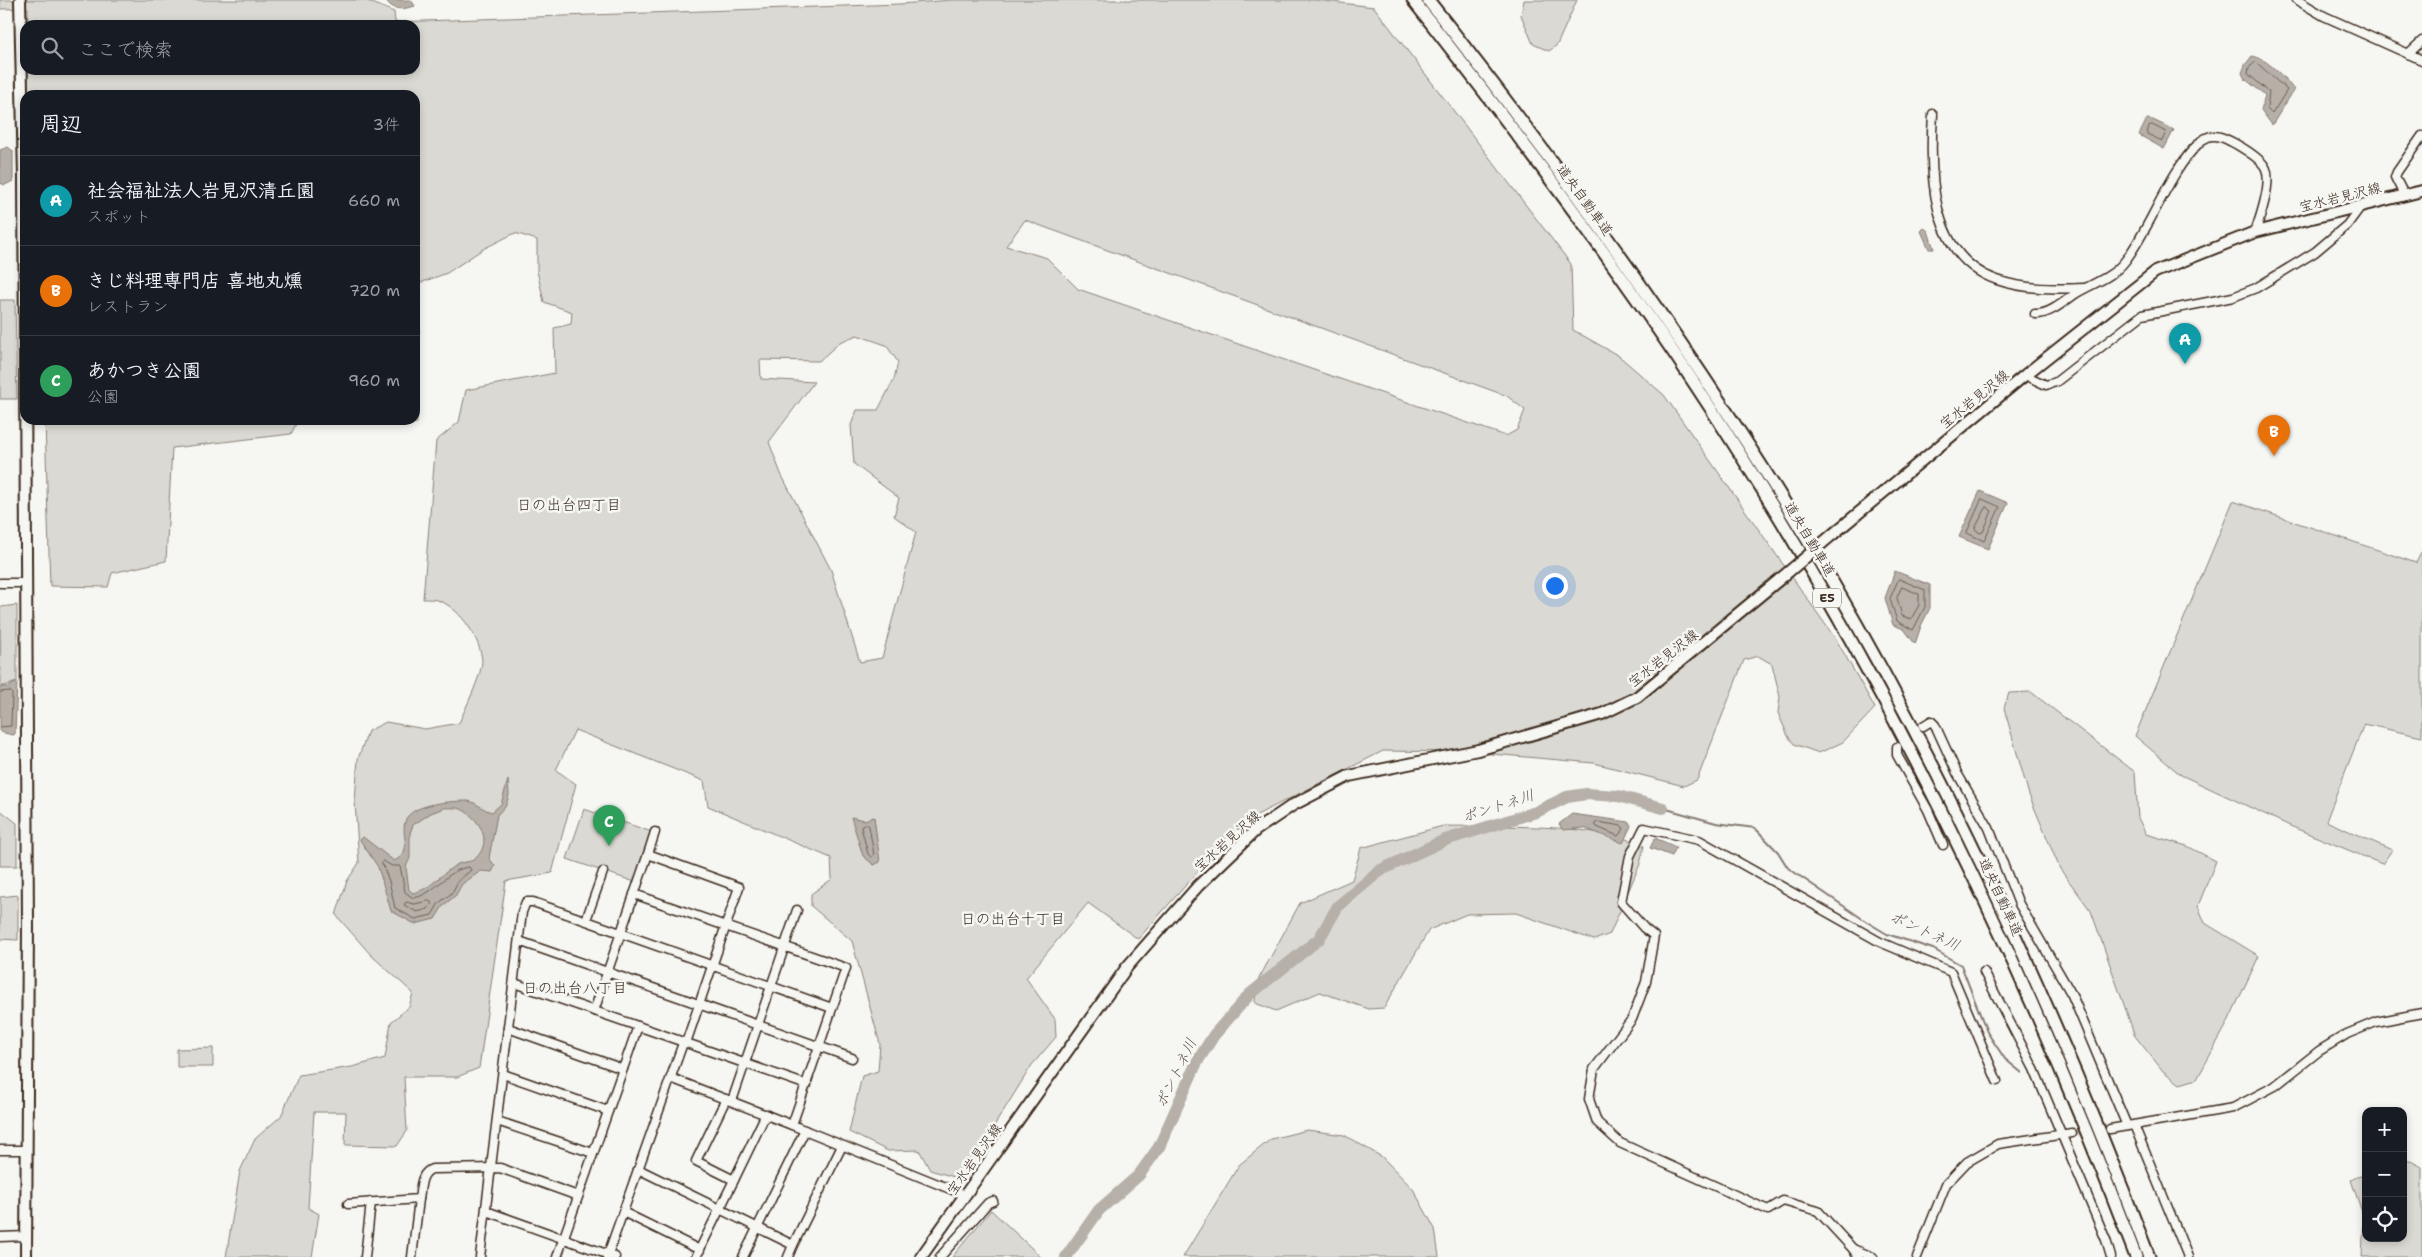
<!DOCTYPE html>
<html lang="ja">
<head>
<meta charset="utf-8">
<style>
	body { margin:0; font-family:"Shantell Sans","Klee One",sans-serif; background:#20242c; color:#f1f3f6 }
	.controls { position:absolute; right:15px; bottom:15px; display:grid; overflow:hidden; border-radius:10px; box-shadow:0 2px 8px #0003 }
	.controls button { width:45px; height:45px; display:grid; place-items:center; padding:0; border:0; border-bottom:1px solid #363941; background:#171b24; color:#f1f3f6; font:25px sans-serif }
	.you { position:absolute; left:1554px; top:585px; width:18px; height:18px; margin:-12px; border:4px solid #fff; border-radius:50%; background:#1a73e8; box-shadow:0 0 0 8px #1a73e833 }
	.badge { display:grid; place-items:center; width:32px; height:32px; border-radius:50%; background:#d93025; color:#fff; font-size:16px; font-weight:700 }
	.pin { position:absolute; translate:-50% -41px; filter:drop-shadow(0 1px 2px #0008) }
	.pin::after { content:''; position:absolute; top:26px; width:18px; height:15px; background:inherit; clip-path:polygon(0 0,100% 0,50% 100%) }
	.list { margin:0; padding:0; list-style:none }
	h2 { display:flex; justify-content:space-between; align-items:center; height:65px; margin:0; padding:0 20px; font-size:21px }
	h2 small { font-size:16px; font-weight:400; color:#9ea1a6 }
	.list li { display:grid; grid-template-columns:32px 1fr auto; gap:15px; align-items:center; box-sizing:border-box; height:90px; padding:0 20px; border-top:1px solid #363941 }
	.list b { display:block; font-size:19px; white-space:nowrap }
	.list p { margin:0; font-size:16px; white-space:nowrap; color:#9ea1a6 }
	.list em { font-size:16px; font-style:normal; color:#9ea1a6 }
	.icon { flex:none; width:28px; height:28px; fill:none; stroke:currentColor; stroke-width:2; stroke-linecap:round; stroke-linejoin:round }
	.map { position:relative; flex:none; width:2422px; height:1257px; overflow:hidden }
	.search { position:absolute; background:#171b24; box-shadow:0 2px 8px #0003; left:20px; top:20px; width:400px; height:55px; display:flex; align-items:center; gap:12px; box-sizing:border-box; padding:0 18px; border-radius:15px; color:#9ea1a6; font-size:19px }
	.panel { position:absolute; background:#171b24; box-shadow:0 2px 8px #0003; left:20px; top:90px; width:400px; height:335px; border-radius:15px }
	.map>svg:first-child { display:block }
</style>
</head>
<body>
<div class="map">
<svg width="2422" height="1257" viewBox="0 0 2422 1257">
	<rect width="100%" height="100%" fill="#f6f6f2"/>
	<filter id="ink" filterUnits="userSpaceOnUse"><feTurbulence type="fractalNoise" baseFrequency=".02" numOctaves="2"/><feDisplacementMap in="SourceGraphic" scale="10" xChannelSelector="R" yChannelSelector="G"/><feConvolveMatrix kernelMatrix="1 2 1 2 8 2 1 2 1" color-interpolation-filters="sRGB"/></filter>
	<g filter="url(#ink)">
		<g fill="#dad9d3" stroke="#8a8278" fill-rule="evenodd">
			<path d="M 0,0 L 365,0 L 394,12 L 395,22 L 900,4 L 952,0 L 1316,0 L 1374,7 L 1571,264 L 1573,330 L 1619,356 L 1664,395 L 1837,641 L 1875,708 L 1843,742 L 1819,753 L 1794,744 L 1788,736 L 1778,713 L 1780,697 L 1772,664 L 1758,656 L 1744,660 L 1697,780 L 1684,786 L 1594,763 L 1469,752 L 1383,751 L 1241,823 L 1138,939 L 1088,903 L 1026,978 L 1055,1019 L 1056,1037 L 1032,1065 L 961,1179 L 930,1170 L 919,1150 L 888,1151 L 849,1132 L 862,1076 L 878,1071 L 880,1044 L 852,941 L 811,906 L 811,894 L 832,879 L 831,858 L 708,806 L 704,781 L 575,730 L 556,770 L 576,784 L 552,873 L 506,881 L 479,1068 L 457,1077 L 404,1077 L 407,1131 L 397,1146 L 345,1145 L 346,1112 L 314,1112 L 308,1208 L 319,1214 L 312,1257 L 226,1257 L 240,1171 L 255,1139 L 281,1116 L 299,1075 L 352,1067 L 385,1058 L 391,1022 L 409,1007 L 413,993 L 371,955 L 336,915 L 347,881 L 359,863 L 355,802 L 358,759 L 368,731 L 386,722 L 425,729 L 459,723 C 465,709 482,675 482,661 C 481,640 461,610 442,602 C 437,599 429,599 423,599 L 436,441 L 459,422 L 466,390 L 555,373 L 554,328 L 571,324 L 572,312 L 544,302 L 537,271 L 537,240 L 515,233 L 483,249 L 447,273 L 420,283 L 417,423 L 406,425 L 388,420 L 415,420 L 415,95 L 27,95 L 28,70 L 415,70 L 415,25 L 28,25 L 28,8 L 0,9 ZM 1025,220 L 1507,396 L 1525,410 L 1517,430 L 1506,436 L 1078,289 L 1047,258 L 1006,246 ZM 857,335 L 886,345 L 898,362 L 894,379 L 878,410 L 857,410 L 851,425 L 854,464 L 899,498 L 894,516 L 916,532 L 882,658 L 860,662 L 831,570 L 781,474 L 769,442 L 814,382 L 761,379 L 760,360 L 819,361 L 840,342 Z"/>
			<path d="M 1524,0 L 1577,0 L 1557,45 L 1549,51 L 1533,44 L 1521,15 Z"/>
			<path d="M 0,300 L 15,300 L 17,399 L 0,399 Z"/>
			<path d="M 45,420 L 298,420 L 291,434 L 172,448 L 166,561 L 112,573 L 108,587 L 50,586 Z"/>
			<path d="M 2233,501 L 2416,563 L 2422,551 L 2422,737 L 2364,724 L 2326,821 L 2392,850 L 2382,864 L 2290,826 L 2181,775 L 2135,736 Z"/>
			<path d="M 0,605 L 1,607 L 17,605 L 17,682 L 1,687 Z"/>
			<path d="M 2031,692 L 2135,772 L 2138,818 L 2146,834 L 2187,846 L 2216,861 L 2198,906 L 2205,923 L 2259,956 L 2226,1026 L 2197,1079 L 2180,1084 L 2163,1071 L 2135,1036 L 2091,911 L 2060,869 L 2029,795 L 2004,708 L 2009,693 Z"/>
			<path d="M 584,809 L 652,832 L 635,882 L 567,859 Z"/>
			<path d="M 0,810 L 17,823 L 17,866 L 0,866 Z"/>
			<path d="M 1443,826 C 1499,827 1594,822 1644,846 L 1640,864 L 1610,934 L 1594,940 L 1516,913 L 1467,914 L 1429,930 L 1384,1008 L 1369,1009 L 1320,992 L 1276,1011 L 1255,1003 L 1256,984 L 1300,903 L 1352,880 L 1361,848 Z"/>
			<path d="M 18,895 L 18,940 L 0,939 L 0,897 Z"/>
			<path d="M 213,1048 L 213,1067 L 177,1067 L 177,1049 Z"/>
			<path d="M 1307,1130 L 1344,1135 L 1382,1157 L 1413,1189 L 1435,1229 L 1439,1257 L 1183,1257 L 1239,1165 L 1271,1139 Z"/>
			<path d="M 2403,1157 L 2422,1167 L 2422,1257 L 2362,1257 L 2364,1218 L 2351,1180 L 2366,1172 L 2366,1238 L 2403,1238 Z"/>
			<path d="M 991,1210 L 1041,1257 L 952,1257 Z"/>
		</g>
		<g fill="#b6b0a9" stroke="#857a71" fill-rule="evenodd">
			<path d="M 386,0 L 411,0 L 415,6 C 404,9 393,12 386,0 Z"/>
			<path d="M 2252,56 C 2267,58 2285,78 2294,90 L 2272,125 L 2261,110 L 2265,95 L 2245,79 L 2242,73 L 2245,65 Z"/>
			<path d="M 2147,119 L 2153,120 L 2174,130 L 2164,149 L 2139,135 Z"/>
			<path d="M 8,147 L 13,151 L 13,181 L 5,185 L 0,183 L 0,150 Z"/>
			<path d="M 1924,228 L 1928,231 L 1934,249 L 1929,249 L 1921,231 Z"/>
			<path d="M 1980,491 L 2008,503 L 1988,549 L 1959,537 Z"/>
			<path d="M 1895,571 L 1930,585 L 1930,608 L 1921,626 L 1915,644 L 1904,629 L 1893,625 L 1885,598 Z"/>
			<path d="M 17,682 L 15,734 L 13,735 L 0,732 L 0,687 L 8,687 Z"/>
			<path d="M 508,780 L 509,795 L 506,805 L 497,815 L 489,858 L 495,866 L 492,872 L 481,871 L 462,884 L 456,895 L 443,906 L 435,919 L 415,924 L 391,911 L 378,867 L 360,840 L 363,837 L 394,861 C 415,851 399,835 406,819 C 414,803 453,801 468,801 C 476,802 483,810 492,812 L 501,804 ZM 444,808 C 450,808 458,807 463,810 C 480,820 493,841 476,858 C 471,863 464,861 458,864 C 442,872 431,890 413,893 L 409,890 L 406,867 L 410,858 L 410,833 L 413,825 L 431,813 Z"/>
			<path d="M 1572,814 L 1629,822 L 1631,826 L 1623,843 L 1584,828 L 1563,830 L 1559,824 Z"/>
			<path d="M 851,817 L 864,820 L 874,817 L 880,862 L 874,865 L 863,856 Z"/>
			<path d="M 1655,838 L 1676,847 L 1672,856 L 1650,848 Z"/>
		</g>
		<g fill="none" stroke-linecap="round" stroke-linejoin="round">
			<g stroke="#6c6056" stroke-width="1">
				<path d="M 2256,62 L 2287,90 L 2272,114 L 2267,109 L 2269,92 L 2248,74 L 2249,68 Z"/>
				<path d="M 2152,125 L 2166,132 L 2162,141 L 2147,134 L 2149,126 Z"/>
				<path d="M 1982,499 L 2000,507 L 1984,541 L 1967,533 Z"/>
				<path d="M 1987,507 L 1992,511 L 1983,532 L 1980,533 L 1975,529 Z"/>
				<path d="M 1899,579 L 1925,590 L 1925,607 L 1913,630 L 1897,621 L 1890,599 Z"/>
				<path d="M 1902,587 L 1919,594 L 1919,605 L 1911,619 L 1902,616 L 1897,598 Z"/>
				<path d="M 0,692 L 10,691 L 12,694 L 11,726 L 0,727"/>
				<path d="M 1598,822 L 1622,826 L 1624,829 L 1618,836 L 1597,827 L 1595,824 Z"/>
				<path d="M 867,824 L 869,826 L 874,855 L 871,857 L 868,854 L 861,827 Z"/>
				<path d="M 383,861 L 392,866 L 400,866 L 405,892 L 413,898 C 435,895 447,869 469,867 L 471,870 L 458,881 L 452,893 L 439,903 L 432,915 L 415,919 L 395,908 L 389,881 L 382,864 Z"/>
				<path d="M 429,901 L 432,903 L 428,909 L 417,912 L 404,905 L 406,902 L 414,904 Z"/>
			</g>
			<path stroke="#857a71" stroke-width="2" d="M 1663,808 L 1716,823 L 1755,828 L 1778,852 L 1788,868 L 1867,922 L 1887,934 L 1933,949 L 1961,965 L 1987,1032 L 2005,1059 L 2022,1073"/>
			<path stroke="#b6b0a9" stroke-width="12" d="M 1066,1257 L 1099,1210 L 1139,1175 L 1159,1147 L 1197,1062 L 1214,1035 L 1249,995 L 1319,939 L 1338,906 L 1381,870 L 1445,840 L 1536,812 L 1567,797 L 1586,794 L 1618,796 L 1663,808"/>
			<path stroke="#d1cdc8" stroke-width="8" stroke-dasharray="8 4" stroke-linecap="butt" d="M 2072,1133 L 2110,1129"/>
			<g stroke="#3b2a1e" stroke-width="11">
				<g id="minor">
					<path d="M 2297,0 L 2324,16 L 2422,60"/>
					<path d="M 2408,54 L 2422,41"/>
					<path d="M 1933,114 C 1929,173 1930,257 1997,280 C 2026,290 2055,289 2085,288"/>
					<path d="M 2404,195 L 2395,177 L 2397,172 L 2422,136"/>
					<path d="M 2035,314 C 2049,315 2065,301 2075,294 C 2093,283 2112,278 2125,261 C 2152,226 2167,174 2200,142 C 2203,139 2209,136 2213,136 C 2225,135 2262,158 2266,169 C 2272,184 2260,218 2255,232"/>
					<path d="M 2025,375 L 2046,385 L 2056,382 L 2142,315 L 2233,297 L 2256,288 L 2315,252 L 2347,225 L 2361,206"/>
					<path d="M 0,583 L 25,583"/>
					<path d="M 1923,726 L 1931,721 L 1935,725 L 1957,773 L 1989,828 L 2019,904 L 2072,995 L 2127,1126"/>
					<path d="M 1897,747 L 1897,755 L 1928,810 L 1943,845"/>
					<path d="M 655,832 L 648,854 L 739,887 L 686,1043"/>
					<path d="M 634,894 L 846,968 L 792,1125 L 965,1195"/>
					<path d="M 586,920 L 603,872"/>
					<path d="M 519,941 L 852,1058"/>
					<path d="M 1984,972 L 2034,1069 L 2106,1240 L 2111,1257"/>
					<path d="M 514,983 L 807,1085"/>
					<path d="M 594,1011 L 648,854"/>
					<path d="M 508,1028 L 623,1069"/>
					<path d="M 503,1074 L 608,1111"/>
					<path d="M 671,1078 L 792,1125"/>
					<path d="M 732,1101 L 797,910"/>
					<path d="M 497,1121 L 593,1153"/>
					<path d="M 2134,1125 L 2188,1257"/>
					<path d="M 2110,1129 L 2233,1108 L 2275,1086 L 2319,1051 L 2347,1034 L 2376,1022 L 2422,1013"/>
					<path d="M 0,1150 L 26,1150"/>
					<path d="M 638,1169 L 793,1245 L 788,1257"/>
					<path d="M 734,1180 L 766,1114"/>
					<path d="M 348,1204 L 419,1199 C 421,1188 420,1173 432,1169 L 500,1168 L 578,1196"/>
					<path d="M 486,1211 L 615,1257"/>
					<path d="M 623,1212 L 700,1250"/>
					<path d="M 0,1237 L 26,1236"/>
					<path d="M 793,1245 L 842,1146"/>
					<path d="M 1853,1249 L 1818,1211 L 1783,1201 L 1768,1210 L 1620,1143 L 1597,1122 L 1589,1099 L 1594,1069 L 1632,1019 L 1646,982 L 1654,936 L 1644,928 L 1621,902 L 1630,856 L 1644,828 L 1699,840 L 1880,942 L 1951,972 L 1997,1081"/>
					<path d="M 365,1257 L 371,1202"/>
					<path d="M 412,1257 L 419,1199"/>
					<path d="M 480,1257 L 522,912 L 526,902 L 533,902 L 832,1008"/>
					<path d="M 557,1257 L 638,1026"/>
					<path d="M 607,1257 L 683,1043"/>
					<path d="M 696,1257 L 734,1180 L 696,1161 L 726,1099"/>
					<path d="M 743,1257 L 805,1130"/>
					<path d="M 940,1257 L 988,1203 L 993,1201"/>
					<path d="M 1858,1257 L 1853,1249 L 1873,1257"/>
					<path d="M 1917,1257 L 1946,1184 L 1967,1162 L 1998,1144 L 2072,1133"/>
				</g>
			</g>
			<g stroke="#3b2a1e" stroke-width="14">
				<g id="major">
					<path d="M 20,0 L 24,177 L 28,925 L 26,1257"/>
					<path d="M 1832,535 L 2025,375 L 2155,272 L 2255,232 L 2422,191"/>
					<path d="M 921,1257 L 1127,967 L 1198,886 L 1256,830 L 1293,805 L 1349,776 L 1478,750 L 1602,714 L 1637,697 L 1780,579"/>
				</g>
			</g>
			<g stroke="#3b2a1e" stroke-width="15">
				<g id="highway">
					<path d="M 1413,0 C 1529,148 1642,298 1742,457 C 1902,710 2030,978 2136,1257"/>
					<path d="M 1428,0 C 1573,184 1710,374 1829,576 C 1956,793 2060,1022 2149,1257"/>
				</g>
			</g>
			<use href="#minor" stroke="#f6f6f2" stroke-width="8"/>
			<use href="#major" stroke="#f6f6f2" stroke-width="10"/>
			<use href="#highway" stroke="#f6f6f2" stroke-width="11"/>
			<g stroke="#3b2a1e" stroke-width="14" stroke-linecap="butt">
				<path id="major-bridge" d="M 1780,579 L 1832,535"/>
			</g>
			<use href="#major-bridge" stroke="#f6f6f2" stroke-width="10"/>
		</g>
	</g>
	<g text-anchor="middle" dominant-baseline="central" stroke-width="5" stroke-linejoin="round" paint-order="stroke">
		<rect fill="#f6f6f2" stroke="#73675e" stroke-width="1" x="1813" y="588.5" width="28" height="19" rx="4"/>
		<g font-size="12" font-weight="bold" fill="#3b2a1e">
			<text x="1827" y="598">E5</text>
		</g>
		<g font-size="14" fill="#3b2a1e" stroke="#f6f6f2">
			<text transform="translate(2340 197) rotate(-14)">宝水岩見沢線</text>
			<text transform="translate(1585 200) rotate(54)">道央自動車道</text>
			<text transform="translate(1974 399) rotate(-39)">宝水岩見沢線</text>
			<text transform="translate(1810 539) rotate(59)">道央自動車道</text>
			<text transform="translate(1663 658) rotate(-38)">宝水岩見沢線</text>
			<text transform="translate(1227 841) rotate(-42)">宝水岩見沢線</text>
			<text transform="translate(2001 897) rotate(65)">道央自動車道</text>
			<text transform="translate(974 1159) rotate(-55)">宝水岩見沢線</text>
		</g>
		<g font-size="15" fill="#3b2a1e" stroke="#f6f6f2">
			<text x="569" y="505">日の出台四丁目</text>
			<text x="1013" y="919">日の出台十丁目</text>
			<text x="575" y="988">日の出台八丁目</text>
		</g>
		<g font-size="15" font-style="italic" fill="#605248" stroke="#f6f6f2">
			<text transform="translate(1498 806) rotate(-18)">ポントネ川</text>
			<text transform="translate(1925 931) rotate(24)">ポントネ川</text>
			<text transform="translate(1176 1073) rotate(-64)">ポントネ川</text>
		</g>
	</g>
</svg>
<div class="controls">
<button>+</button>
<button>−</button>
<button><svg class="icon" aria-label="locate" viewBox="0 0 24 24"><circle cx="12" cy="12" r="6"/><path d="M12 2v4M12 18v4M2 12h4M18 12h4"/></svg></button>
</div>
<div class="you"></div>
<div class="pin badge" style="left:2185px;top:364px;background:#0f9aa8">A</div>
<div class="pin badge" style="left:2274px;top:456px;background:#e8710a">B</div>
<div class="pin badge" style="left:609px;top:846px;background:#2e9e5b">C</div>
<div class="search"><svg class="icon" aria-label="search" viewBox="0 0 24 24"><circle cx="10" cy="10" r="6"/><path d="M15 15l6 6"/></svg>ここで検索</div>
<section class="panel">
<h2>周辺<small>3件</small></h2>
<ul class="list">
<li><span class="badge" style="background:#0f9aa8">A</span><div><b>社会福祉法人岩見沢清丘園</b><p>スポット</p></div><em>660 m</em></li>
<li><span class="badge" style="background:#e8710a">B</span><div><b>きじ料理専門店 喜地丸燻</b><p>レストラン</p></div><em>720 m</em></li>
<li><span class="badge" style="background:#2e9e5b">C</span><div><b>あかつき公園</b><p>公園</p></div><em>960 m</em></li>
</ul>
</section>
</div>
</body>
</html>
